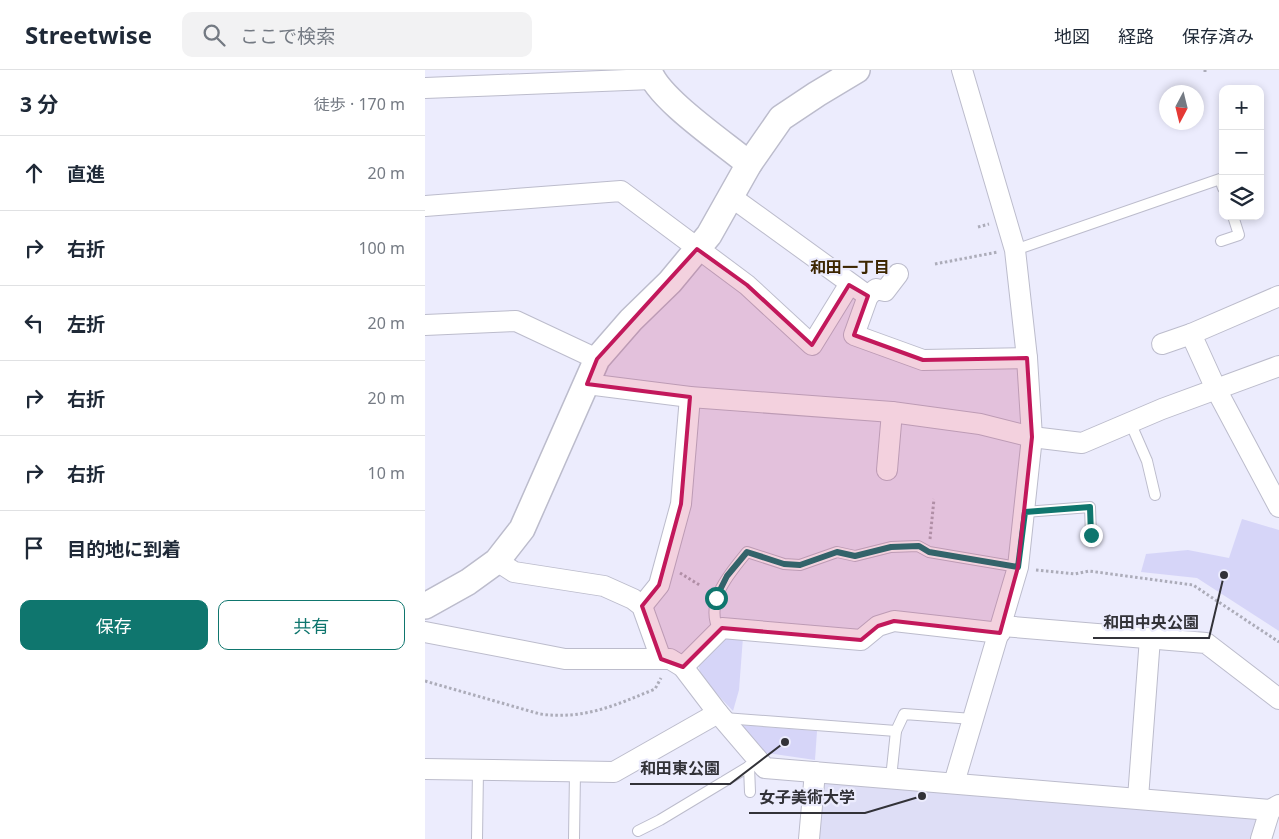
<!DOCTYPE html>
<html lang="ja">
<head>
<meta charset="utf-8">
<style>
	body { margin:0; font-family:"Noto Sans","Noto Sans JP",sans-serif; background:#f2f2f3; color:#1f2937 }
	.controls { position:absolute; right:15px; top:15px; display:grid; overflow:hidden; border-radius:10px; box-shadow:0 2px 8px #0003 }
	.controls button { width:45px; height:45px; display:grid; place-items:center; padding:0; border:0; border-bottom:1px solid #e0e1e3; background:#fff; color:#1f2937; font:25px sans-serif }
	.compass { position:absolute; left:734px; top:15px; width:45px; height:45px; border-radius:50%; background:#fff; box-shadow:0 2px 8px #0003; rotate:187deg }
	.stop { position:absolute; width:15px; height:15px; margin:-11px; border:4px solid #0f766e; border-radius:50%; background:#fff }
	.stop.end { background:#0f766e; border-color:#fff; box-shadow:0 1px 5px #0008 }
	.list { margin:0; padding:0; list-style:none }
	h2 { display:flex; justify-content:space-between; align-items:center; height:65px; margin:0; padding:0 20px; font-size:21px }
	h2 small { font-size:16px; font-weight:400; color:#747a83 }
	.list li { display:grid; grid-template-columns:32px 1fr auto; gap:15px; align-items:center; box-sizing:border-box; height:75px; padding:0 20px; border-top:1px solid #e0e1e3 }
	.list b { display:block; font-size:19px; white-space:nowrap }
	.list em { font-size:16px; font-style:normal; color:#747a83 }
	.actions { display:flex; gap:10px; padding:15px 20px }
	.actions a { flex:1; padding:11px 0; border:1px solid #0f766e; border-radius:10px; text-align:center; font-size:18px; color:#0f766e }
	.actions .main { background:#0f766e; color:#fff }
	.icon { flex:none; width:28px; height:28px; fill:none; stroke:currentColor; stroke-width:2; stroke-linecap:round; stroke-linejoin:round }
	.map { position:relative; flex:none; width:854px; height:769px; overflow:hidden }
	header { display:flex; align-items:center; gap:30px; box-sizing:border-box; height:70px; padding:0 25px; background:#fff; border-bottom:1px solid #e0e1e3 }
	header strong { font-size:24px }
	nav { display:flex; gap:28px; margin-inline-start:auto; font-size:18px }
	.search { width:350px; height:45px; background:#f2f2f3; display:flex; align-items:center; gap:12px; box-sizing:border-box; padding:0 18px; border-radius:10px; color:#747a83; font-size:19px }
	main { display:flex }
	aside { flex:1; background:#fff }
	.map>svg:first-child { display:block }
</style>
</head>
<body>
<header>
<strong>Streetwise</strong>
<div class="search"><svg class="icon" aria-label="search" viewBox="0 0 24 24"><circle cx="10" cy="10" r="6"/><path d="M15 15l6 6"/></svg>ここで検索</div>
<nav><a>地図</a><a>経路</a><a>保存済み</a></nav>
</header>
<main>
<aside>
<h2>3 分<small>徒歩 · 170 m</small></h2>
<ul class="list">
<li><svg class="icon" aria-label="ahead" viewBox="0 0 24 24"><path d="M12 20V5M6 11l6-6 6 6"/></svg><div><b>直進</b></div><em>20 m</em></li>
<li><svg class="icon" aria-label="right" viewBox="0 0 24 24"><path d="M7 20v-9h11M14 6l5 5-5 5"/></svg><div><b>右折</b></div><em>100 m</em></li>
<li><svg class="icon" aria-label="left" viewBox="0 0 24 24"><path d="M17 20v-9H6M10 6l-5 5 5 5"/></svg><div><b>左折</b></div><em>20 m</em></li>
<li><svg class="icon" aria-label="right" viewBox="0 0 24 24"><path d="M7 20v-9h11M14 6l5 5-5 5"/></svg><div><b>右折</b></div><em>20 m</em></li>
<li><svg class="icon" aria-label="right" viewBox="0 0 24 24"><path d="M7 20v-9h11M14 6l5 5-5 5"/></svg><div><b>右折</b></div><em>10 m</em></li>
<li><svg class="icon" aria-label="arrive" viewBox="0 0 24 24"><path d="M6 21V4h12l-3 4 3 4H6"/></svg><div><b>目的地に到着</b></div></li>
</ul>
<div class="actions"><a class="main">保存</a><a>共有</a></div>
</aside>
<div class="map">
<svg width="854" height="769" viewBox="0 0 854 769">
	<rect width="100%" height="100%" fill="#ececfd"/>
	<path fill="#dedef6" d="M 395,707 L 831,748 L 826,769 L 390,769 Z"/>
	<g fill="#d6d5f8">
		<path d="M 817,449 L 854,460 L 854,561 L 772,508 L 716,502 L 721,484 L 763,480 L 804,488 Z"/>
		<path d="M 318,567 L 314,620 L 308,641 L 275,606 L 274,596 L 302,568 Z"/>
		<path d="M 316,655 L 392,661 L 390,690 L 336,682 Z"/>
	</g>
	<g fill="none" stroke-linecap="round" stroke-linejoin="round">
		<g stroke="#bcbccc" stroke-width="12">
			<g id="service">
				<path d="M 796,171 L 814,165 L 808,146"/>
				<path d="M 590,180 L 795,109 L 798,118"/>
				<path d="M 705,352 L 722,391 L 730,425"/>
				<path d="M 600,442 L 665,437 L 666,465"/>
				<path d="M 294,561 C 279,532 304,504 322,482 L 359,494 L 375,495 L 412,482 L 430,486 L 466,477 L 493,476 L 504,482 L 593,497"/>
				<path d="M 299,648 L 471,661 L 479,644 L 548,649"/>
				<path d="M 324,696 L 325,722"/>
				<path d="M 466,708 L 471,661"/>
				<path d="M 213,761 L 235,750 L 333,691"/>
				<path d="M 52,769 L 53,700"/>
				<path d="M 149,769 L 150,702"/>
			</g>
		</g>
		<g stroke="#bcbccc" stroke-width="22">
			<g id="minor">
				<path d="M 0,18 L 227,9"/>
				<path d="M 305,126 L 443,226 L 451,219 L 460,221 L 473,204"/>
				<path d="M 0,136 L 196,121 L 322,215 L 387,275 L 424,215"/>
				<path d="M 443,226 L 429,265 L 498,290 L 602,288"/>
				<path d="M 854,226 L 766,264 L 791,319 L 854,437"/>
				<path d="M 0,255 L 91,251 L 172,289"/>
				<path d="M 737,274 L 766,264"/>
				<path d="M 162,314 L 265,327 L 467,342 L 555,354 L 607,367 L 657,373 L 737,339 L 854,296"/>
				<path d="M 462,400 L 467,342"/>
				<path d="M 72,491 L 89,502 L 179,516 L 208,529 L 217,536 L 236,589"/>
				<path d="M 217,536 L 234,515 L 256,434 L 265,327"/>
				<path d="M 577,556 L 781,573 L 854,629"/>
				<path d="M 0,562 L 140,589 L 245,589 L 258,597 L 293,643 L 340,698 L 845,740"/>
				<path d="M 258,597 L 297,558 L 436,570 L 453,556 L 469,551 L 575,563"/>
				<path d="M 0,699 L 189,702 L 293,643"/>
				<path d="M 529,713 L 593,497 L 607,367 L 602,288 L 590,180 L 537,0"/>
				<path d="M 713,728 L 725,568"/>
				<path d="M 384,769 L 390,702"/>
				<path d="M 836,769 L 845,740 L 854,735"/>
			</g>
		</g>
		<g stroke="#bcbccc" stroke-width="28">
			<g id="tertiary">
				<path d="M 224,0 C 232,28 299,73 324,94"/>
				<path d="M 0,536 L 43,512 L 72,491 L 97,459 L 172,289 L 206,250 L 245,212 L 284,165 L 324,94 L 356,48 L 392,24 L 432,0"/>
			</g>
		</g>
		<g stroke="#acacb9" stroke-width="3" stroke-dasharray="2.5 2.5" stroke-linecap="butt">
			<path d="M 780,0 L 780,2"/>
			<path d="M 553,157 L 564,154"/>
			<path d="M 510,194 L 573,182"/>
			<path d="M 505,469 L 509,429"/>
			<path d="M 611,500 L 650,504 L 664,501 L 768,515 L 854,572"/>
			<path d="M 255,503 L 276,516"/>
			<path d="M 0,611 L 115,644 C 159,650 191,635 230,619 L 236,608"/>
		</g>
		<use href="#service" stroke="#fff" stroke-width="10"/>
		<use href="#minor" stroke="#fff" stroke-width="20"/>
		<use href="#tertiary" stroke="#fff" stroke-width="25"/>
	</g>
	<g fill="none" stroke-linecap="round" stroke-linejoin="round">
		<path stroke="#0f766e" stroke-width="6" d="M 291,528 L 302,506 L 322,482 L 359,494 L 375,495 L 412,482 L 430,486 L 466,477 L 494,476 L 504,482 L 593,497 L 600,442 L 665,437 L 666,465"/>
	</g>
	<path fill="#c2185b" fill-opacity="0.2" stroke="#c2185b" stroke-width="4" stroke-linejoin="round" d="M 272,179 L 322,215 L 387,275 L 424,215 L 443,226 L 429,265 L 498,290 L 602,288 L 607,367 L 593,497 L 575,563 L 469,551 L 453,556 L 436,570 L 297,558 L 258,597 L 236,589 L 217,536 L 234,515 L 256,434 L 265,327 L 162,314 L 172,289 Z"/>
	<g text-anchor="middle" dominant-baseline="central" stroke-width="4.5" stroke-linejoin="round" paint-order="stroke">
		<g font-size="16" font-weight="bold" fill="#3c2601" stroke="#ececfd">
			<text x="425" y="197">和田一丁目</text>
		</g>
	</g>
	<path fill="none" stroke="#323238" stroke-width="2" d="M799 505L784 568H668M360 672L305 714H205M497 726L440 743H324"/>
	<g fill="#323238" stroke="#ececfd" stroke-width="2">
		<circle cx="799" cy="505" r="5"/>
		<circle cx="360" cy="672" r="5"/>
		<circle cx="497" cy="726" r="5"/>
	</g>
	<g font-size="16" text-anchor="middle" font-weight="bold" fill="#323238" stroke="#ececfd" stroke-width="4.5" stroke-linejoin="round" paint-order="stroke">
		<text x="726" y="558">和田中央公園</text>
		<text x="255" y="704">和田東公園</text>
		<text x="382" y="733">女子美術大学</text>
	</g>
</svg>
<div class="controls">
<button>+</button>
<button>−</button>
<button><svg class="icon" aria-label="layers" viewBox="0 0 24 24"><path d="M12 4l9 5-9 5-9-5zM3 14l9 5 9-5"/></svg></button>
</div>
<svg class="compass" viewBox="-18 -18 36 36"><path d="M0-13l5 13h-10z" fill="#e53935"/><path d="M0 13l5-13h-10z" fill="#747a83"/></svg>
<div class="stop" style="left:291px;top:528px"></div>
<div class="stop end" style="left:666px;top:465px"></div>
</div>
</main>
</body>
</html>
